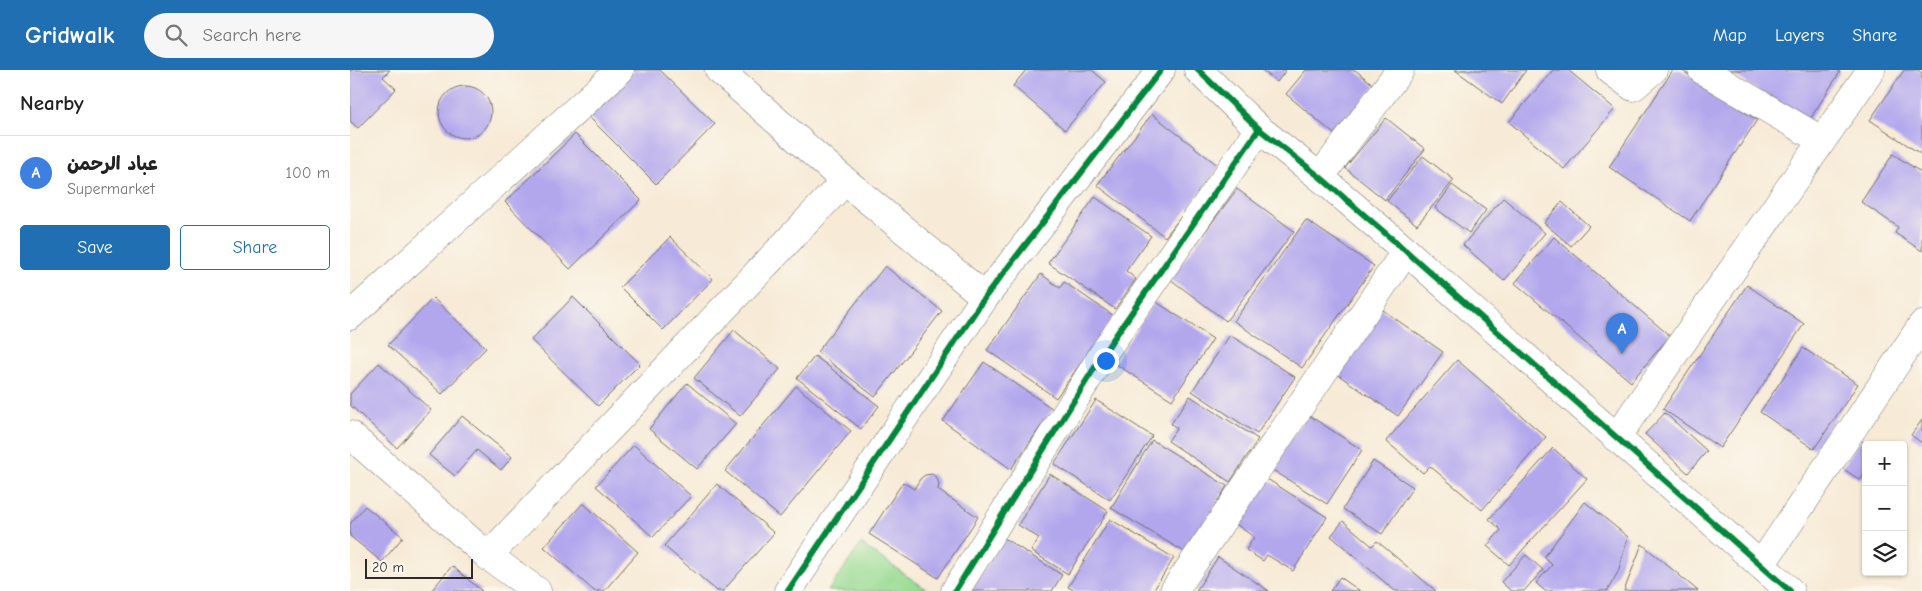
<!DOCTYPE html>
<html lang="en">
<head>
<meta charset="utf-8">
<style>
	body { margin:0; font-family:"Comic Neue","Playpen Sans Arabic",sans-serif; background:#f6f6f6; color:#222 }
	.controls { position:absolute; right:15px; bottom:15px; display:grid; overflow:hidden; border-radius:5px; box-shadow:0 1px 4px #0004 }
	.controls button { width:45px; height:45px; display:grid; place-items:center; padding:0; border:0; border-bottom:1px solid #e0e0e0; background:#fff; color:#222; font:25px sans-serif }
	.scale { position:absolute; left:15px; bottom:12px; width:108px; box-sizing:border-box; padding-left:5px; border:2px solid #2b2b2b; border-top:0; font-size:14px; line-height:18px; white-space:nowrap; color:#2b2b2b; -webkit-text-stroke:4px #fbf7ec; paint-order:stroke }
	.you { position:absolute; left:755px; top:290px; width:18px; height:18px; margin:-12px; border:4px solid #fff; border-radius:50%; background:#1a73e8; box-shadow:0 0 0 8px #1a73e833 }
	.badge { display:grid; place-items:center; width:32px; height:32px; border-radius:50%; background:#1f6fb2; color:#fff; font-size:16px; font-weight:700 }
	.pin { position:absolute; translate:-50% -41px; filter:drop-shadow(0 1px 2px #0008) }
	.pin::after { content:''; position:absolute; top:26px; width:18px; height:15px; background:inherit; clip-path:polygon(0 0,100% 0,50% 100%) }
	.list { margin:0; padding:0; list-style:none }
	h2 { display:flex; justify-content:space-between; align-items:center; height:65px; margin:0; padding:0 20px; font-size:21px }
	h2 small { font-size:16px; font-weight:400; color:#767676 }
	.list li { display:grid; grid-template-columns:32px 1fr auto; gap:15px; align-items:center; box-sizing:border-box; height:75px; padding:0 20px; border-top:1px solid #e0e0e0 }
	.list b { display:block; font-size:19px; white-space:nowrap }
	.list p { margin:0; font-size:16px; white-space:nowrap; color:#767676 }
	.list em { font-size:16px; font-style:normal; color:#767676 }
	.actions { display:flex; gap:10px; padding:15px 20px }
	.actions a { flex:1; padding:11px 0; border:1px solid #1f6fb2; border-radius:5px; text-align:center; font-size:18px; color:#1f6fb2 }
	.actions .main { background:#1f6fb2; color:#fff }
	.icon { flex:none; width:28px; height:28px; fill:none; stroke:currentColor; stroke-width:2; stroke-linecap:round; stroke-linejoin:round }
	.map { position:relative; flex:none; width:1572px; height:521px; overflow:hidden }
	header { display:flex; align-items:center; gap:30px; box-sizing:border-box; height:70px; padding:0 25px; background:#1f6fb2; color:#fff }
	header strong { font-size:24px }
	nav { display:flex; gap:28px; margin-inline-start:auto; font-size:18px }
	.search { width:350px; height:45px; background:#f6f6f6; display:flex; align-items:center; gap:12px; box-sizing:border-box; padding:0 18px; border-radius:28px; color:#767676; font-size:19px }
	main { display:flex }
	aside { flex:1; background:#fff }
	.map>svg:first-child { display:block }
</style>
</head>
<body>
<header>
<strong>Gridwalk</strong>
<div class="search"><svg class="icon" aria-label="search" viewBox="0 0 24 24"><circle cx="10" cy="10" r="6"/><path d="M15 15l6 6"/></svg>Search here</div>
<nav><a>Map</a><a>Layers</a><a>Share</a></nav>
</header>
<main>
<aside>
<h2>Nearby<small></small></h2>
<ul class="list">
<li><span class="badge" style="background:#3f7fe0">A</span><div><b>عباد الرحمن</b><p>Supermarket</p></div><em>100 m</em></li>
</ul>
<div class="actions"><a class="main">Save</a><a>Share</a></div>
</aside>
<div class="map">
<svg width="1572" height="521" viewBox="0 0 1572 521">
	<rect width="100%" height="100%" fill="#fbf7ec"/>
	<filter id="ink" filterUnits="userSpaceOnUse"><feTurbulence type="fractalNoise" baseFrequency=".02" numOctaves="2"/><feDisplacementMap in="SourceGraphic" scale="10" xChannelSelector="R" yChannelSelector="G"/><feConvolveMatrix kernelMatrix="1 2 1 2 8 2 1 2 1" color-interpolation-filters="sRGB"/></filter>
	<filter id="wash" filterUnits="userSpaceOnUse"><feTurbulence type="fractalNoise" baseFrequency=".0096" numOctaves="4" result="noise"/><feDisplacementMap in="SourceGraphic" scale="20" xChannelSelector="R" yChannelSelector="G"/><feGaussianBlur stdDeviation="1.12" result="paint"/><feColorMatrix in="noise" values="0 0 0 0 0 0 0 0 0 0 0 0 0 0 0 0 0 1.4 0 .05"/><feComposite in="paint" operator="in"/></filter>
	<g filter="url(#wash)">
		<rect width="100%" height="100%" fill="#f7ebd7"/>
		<path fill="#96da92" stroke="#60825e" d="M 511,474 L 579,521 L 478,521 Z"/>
		<g id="blocks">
			<g fill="#b2a7ed">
				<path d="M 0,0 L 40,0 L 33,7 L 46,19 L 8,58 L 0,51 Z"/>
				<path d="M 285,0 L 310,0 L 365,54 L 306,114 L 239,47 Z"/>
				<path d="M 676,0 L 742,0 L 756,12 L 715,60 L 663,16 Z"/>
				<path d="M 912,0 L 936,0 L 927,12 Z"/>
				<path d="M 956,0 L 1005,0 L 1025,16 L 984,64 L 936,24 Z"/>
				<path d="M 1105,0 L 1176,0 L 1152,34 Z"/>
				<path d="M 1203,0 L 1218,0 L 1265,39 L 1214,99 L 1159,52 Z"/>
				<path d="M 1323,0 L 1331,0 L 1407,50 L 1340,151 L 1259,97 Z"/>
				<path d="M 1377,0 L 1486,0 L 1490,2 L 1457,54 Z"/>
				<path d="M 1554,0 L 1568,0 L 1572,3 L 1572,85 L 1520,50 Z"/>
				<circle cx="115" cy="42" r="26"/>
				<path d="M 802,44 L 870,97 L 815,167 L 747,115 Z"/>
				<path d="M 1036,48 L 1075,79 L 1035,130 L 995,98 Z"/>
				<path d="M 225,64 L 291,130 L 220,199 L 155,132 Z"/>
				<path d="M 1543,84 L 1572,103 L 1572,181 L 1545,163 L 1548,157 L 1511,132 Z"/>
				<path d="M 1073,86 L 1104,110 L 1067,155 L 1037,131 Z"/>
				<path d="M 1102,115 L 1136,140 L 1119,163 L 1085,138 Z"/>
				<path d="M 887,119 L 944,161 L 876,251 L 820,209 Z"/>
				<path d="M 745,127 L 801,166 L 776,201 L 786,209 L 765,239 L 698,193 Z"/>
				<path d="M 1153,128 L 1195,163 L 1154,211 L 1113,175 Z"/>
				<path d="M 1212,132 L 1239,156 L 1221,176 L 1194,153 Z"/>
				<path d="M 956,150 L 1024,196 L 952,298 L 884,251 Z"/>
				<path d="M 320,167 L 363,209 L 313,260 L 270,217 Z"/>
				<path d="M 1204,167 L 1320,266 L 1281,312 L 1165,213 Z"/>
				<path d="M 535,196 L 592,241 L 525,327 L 467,282 Z"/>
				<path d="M 691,204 L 710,218 L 714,212 L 764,246 L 706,328 L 637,280 Z"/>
				<path d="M 1397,215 L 1454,254 L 1370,378 L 1313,339 Z"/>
				<path d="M 223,227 L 290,294 L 248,336 L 181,270 Z"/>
				<path d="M 83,228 L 136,278 L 92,324 L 38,275 Z"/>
				<path d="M 805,231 L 863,269 L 822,330 L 764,293 Z"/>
				<path d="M 1027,236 L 1093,282 L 1048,346 L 981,300 Z"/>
				<path d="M 384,260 L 430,299 L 390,346 L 344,308 Z"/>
				<path d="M 880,265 L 945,307 L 907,364 L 842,321 Z"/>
				<path d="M 1453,278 L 1508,314 L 1464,379 L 1410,342 Z"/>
				<path d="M 465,286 L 529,336 L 511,359 L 447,308 Z"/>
				<path d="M 1107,290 L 1196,367 L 1132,440 L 1080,396 L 1073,403 L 1036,371 Z"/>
				<path d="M 634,292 L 703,339 L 661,399 L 593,351 Z"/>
				<path d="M 29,293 L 81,340 L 47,378 L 0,335 L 0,324 Z"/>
				<path d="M 337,313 L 386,354 L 347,399 L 299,359 Z"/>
				<path d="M 446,316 L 501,361 L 430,447 L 375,401 Z"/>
				<path d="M 840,326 L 908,369 L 880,412 L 818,371 L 827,358 L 821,354 Z"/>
				<path d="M 746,330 L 802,366 L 760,430 L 704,394 Z"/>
				<path d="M 1315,343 L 1357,381 L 1338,403 L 1295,364 Z"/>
				<path d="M 957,344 L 1012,380 L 977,434 L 921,399 Z"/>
				<path d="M 112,346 L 162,387 L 151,400 L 127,380 L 105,406 L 79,385 Z"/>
				<path d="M 1572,350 L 1572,373 L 1561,365 Z"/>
				<path d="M 802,370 L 877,416 L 836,483 L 761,438 Z"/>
				<path d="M 1510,370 L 1516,374 L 1516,402 L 1510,410 L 1492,398 Z"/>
				<path d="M 284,375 L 341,426 L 303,467 L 246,416 Z"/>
				<path d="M 1203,378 L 1237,409 L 1159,495 L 1137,476 L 1151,460 L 1139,449 Z"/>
				<path d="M 1023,391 L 1063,417 L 1032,464 L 993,439 Z"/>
				<path d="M 582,404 L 587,408 L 589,414 L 588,420 L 628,447 L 588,508 L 519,464 L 553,412 L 564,419 L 570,409 L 575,405 Z"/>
				<path d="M 700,404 L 758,441 L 718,504 L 681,481 L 689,468 L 668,455 Z"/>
				<path d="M 914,407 L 977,447 L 943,501 L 917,485 L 913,491 L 896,480 L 904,467 L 884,453 Z"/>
				<path d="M 367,414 L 424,463 L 373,521 L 367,521 L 314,476 Z"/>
				<path d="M 1235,432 L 1278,467 L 1268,502 L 1257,521 L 1195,521 L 1186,513 L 1202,495 L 1194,487 Z"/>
				<path d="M 233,433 L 288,482 L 254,521 L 244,521 L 194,477 Z"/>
				<path d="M 15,436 L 53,467 L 32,492 L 0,466 L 0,454 Z"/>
				<path d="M 760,449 L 824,488 L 803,521 L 725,521 L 718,517 Z"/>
				<path d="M 993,451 L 1022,476 L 1027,471 L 1086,521 L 1045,521 L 981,466 Z"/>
				<path d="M 654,468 L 712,505 L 702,521 L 621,521 Z"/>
				<path d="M 1292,474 L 1348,521 L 1274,521 Z"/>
				<path d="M 1176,485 L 1193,500 L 1174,521 L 1161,521 L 1151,512 Z"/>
				<path d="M 868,487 L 919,521 L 846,521 Z"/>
				<path d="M 102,496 L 132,521 L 81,521 Z"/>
				<path d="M 990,507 L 1010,521 L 980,521 Z"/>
			</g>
		</g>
	</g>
	<g filter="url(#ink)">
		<use href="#blocks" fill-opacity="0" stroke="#726e67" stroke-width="1"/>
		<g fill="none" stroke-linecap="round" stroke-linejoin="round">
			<g stroke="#726e67" stroke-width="29">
				<g id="minor">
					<path d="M 369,0 L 495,111 L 635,227"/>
					<path d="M 848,0 L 909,59 L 970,107 L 1056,181 L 1440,521"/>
					<path d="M 1260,0 L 1283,17 L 1303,0"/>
					<path d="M 1352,0 L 1471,70"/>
					<path d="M 970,107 L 1050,0"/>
					<path d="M 0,246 L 270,0"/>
					<path d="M 0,365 L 138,486 L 187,521"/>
					<path d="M 1266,368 L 1521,0"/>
					<path d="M 138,486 L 495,111"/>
					<path d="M 1411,495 L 1572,255"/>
					<path d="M 438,521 L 635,227 L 811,0"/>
					<path d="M 605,521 L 755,281 L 909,59"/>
					<path d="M 824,521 L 1056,181"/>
				</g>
			</g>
			<use href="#minor" stroke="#fff" stroke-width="28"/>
			<g stroke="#fbf7ec" stroke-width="9">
				<g id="cycleway">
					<path d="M 848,0 L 909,59 L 970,107 L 1056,181 L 1440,521"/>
					<path d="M 438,521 L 635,227 L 811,0"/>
					<path d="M 605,521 L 755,281 L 909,59"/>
				</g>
			</g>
			<use href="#cycleway" stroke="#00873e" stroke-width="6"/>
		</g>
	</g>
</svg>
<div class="controls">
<button>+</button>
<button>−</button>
<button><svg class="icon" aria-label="layers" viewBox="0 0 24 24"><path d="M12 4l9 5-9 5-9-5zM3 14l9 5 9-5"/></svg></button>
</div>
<div class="scale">20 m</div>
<div class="you"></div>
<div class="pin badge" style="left:1272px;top:284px;background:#3f7fe0">A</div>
</div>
</main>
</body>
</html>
